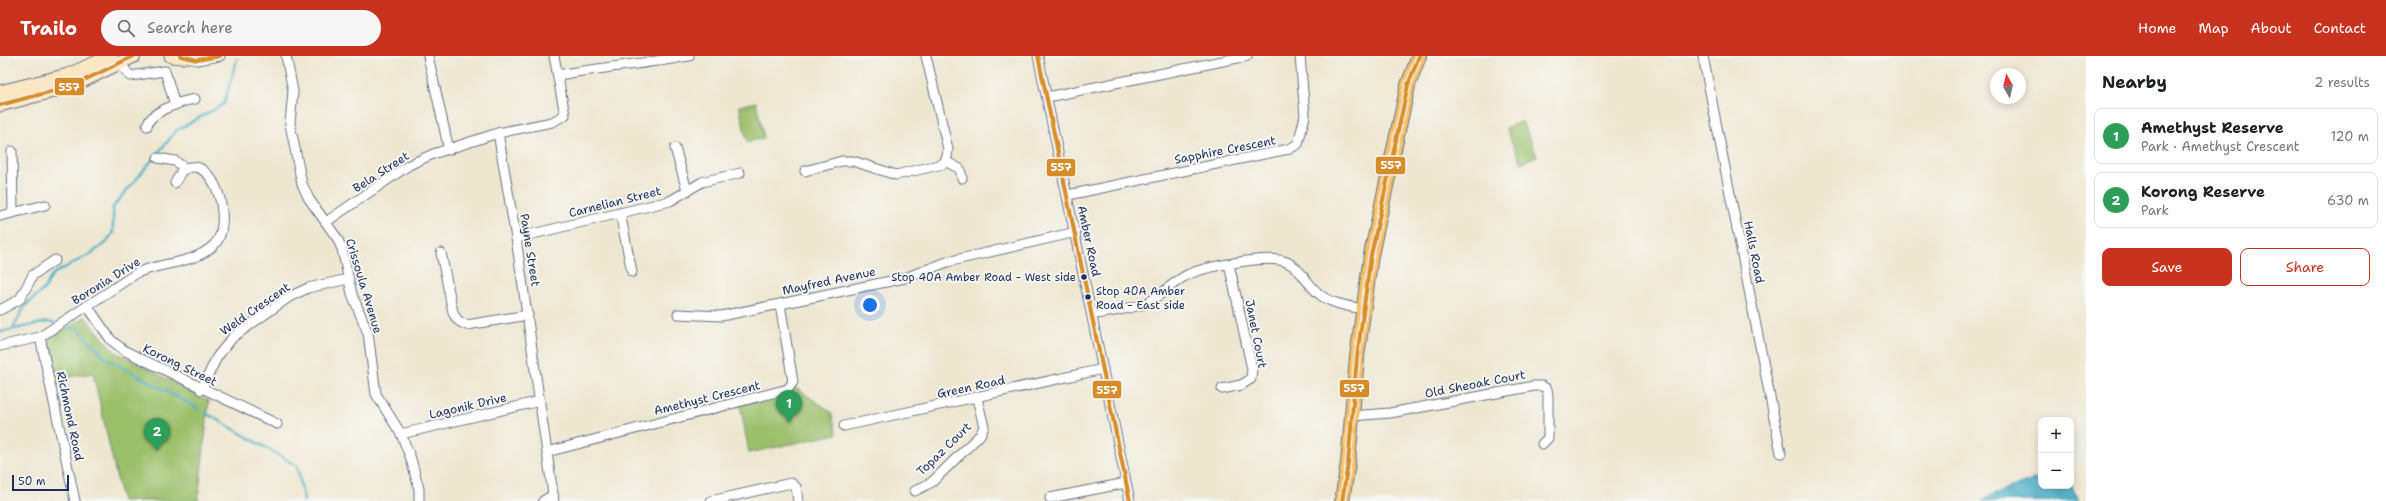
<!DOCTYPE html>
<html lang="en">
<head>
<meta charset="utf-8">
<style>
	body { margin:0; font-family:"Shantell Sans",sans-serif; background:#f6f6f6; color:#202124 }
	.controls { position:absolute; right:12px; bottom:12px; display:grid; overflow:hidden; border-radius:8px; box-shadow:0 2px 10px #0003 }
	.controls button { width:36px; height:36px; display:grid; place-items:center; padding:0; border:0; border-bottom:1px solid #e0e0e0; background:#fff; color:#202124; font:20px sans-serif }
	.compass { position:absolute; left:1990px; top:12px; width:36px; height:36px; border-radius:50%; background:#fff; box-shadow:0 2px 10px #0003; rotate:352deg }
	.scale { position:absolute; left:12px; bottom:10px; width:57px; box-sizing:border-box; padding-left:4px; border:2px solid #1b2f5e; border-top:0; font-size:11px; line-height:14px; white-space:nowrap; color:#1b2f5e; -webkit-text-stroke:3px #f6f6f2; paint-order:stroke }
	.you { position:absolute; left:870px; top:249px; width:14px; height:14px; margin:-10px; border:3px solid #fff; border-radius:50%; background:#1a73e8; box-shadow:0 0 0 6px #1a73e833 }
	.badge { display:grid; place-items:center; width:26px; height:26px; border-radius:50%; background:#c8321e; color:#fff; font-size:13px; font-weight:700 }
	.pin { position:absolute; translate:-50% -33px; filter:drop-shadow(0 1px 2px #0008) }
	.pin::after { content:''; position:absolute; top:21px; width:14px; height:12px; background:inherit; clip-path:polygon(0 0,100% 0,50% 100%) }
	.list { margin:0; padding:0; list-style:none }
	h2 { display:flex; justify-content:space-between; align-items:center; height:52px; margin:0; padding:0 16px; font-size:17px }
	h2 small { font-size:13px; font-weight:400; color:#757577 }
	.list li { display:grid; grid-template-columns:26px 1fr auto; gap:12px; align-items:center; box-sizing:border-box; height:56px; margin:0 8px 8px; padding:0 8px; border:1px solid #e0e0e0; border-radius:8px }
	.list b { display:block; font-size:15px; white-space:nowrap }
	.list p { margin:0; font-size:13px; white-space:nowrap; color:#757577 }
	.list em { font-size:13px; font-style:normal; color:#757577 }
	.actions { display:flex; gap:8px; padding:12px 16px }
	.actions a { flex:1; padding:9px 0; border:1px solid #c8321e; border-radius:8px; text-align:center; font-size:14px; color:#c8321e }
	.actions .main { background:#c8321e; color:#fff }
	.icon { flex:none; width:22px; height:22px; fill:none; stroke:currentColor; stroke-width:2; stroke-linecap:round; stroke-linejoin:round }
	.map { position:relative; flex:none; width:2086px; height:445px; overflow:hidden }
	header { display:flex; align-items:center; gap:24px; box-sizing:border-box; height:56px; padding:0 20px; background:#c8321e; color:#fff }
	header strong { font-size:19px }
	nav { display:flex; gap:22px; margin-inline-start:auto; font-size:14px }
	.search { width:280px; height:36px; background:#f6f6f6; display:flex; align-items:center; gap:10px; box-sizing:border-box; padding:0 14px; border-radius:22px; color:#757577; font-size:15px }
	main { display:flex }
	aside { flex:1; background:#fff }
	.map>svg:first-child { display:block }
</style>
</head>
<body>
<header>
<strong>Trailo</strong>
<div class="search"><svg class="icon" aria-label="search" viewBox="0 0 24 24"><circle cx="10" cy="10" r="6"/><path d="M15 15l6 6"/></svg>Search here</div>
<nav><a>Home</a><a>Map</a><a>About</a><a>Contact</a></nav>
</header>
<main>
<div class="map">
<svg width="2086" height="445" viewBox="0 0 2086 445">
	<rect width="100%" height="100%" fill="#f6f6f2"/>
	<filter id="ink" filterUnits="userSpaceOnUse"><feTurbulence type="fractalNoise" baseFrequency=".025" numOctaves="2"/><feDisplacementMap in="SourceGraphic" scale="8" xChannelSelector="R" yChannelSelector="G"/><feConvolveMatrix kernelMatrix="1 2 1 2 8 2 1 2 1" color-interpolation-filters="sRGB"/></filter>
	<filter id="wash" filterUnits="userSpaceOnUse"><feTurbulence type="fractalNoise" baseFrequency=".012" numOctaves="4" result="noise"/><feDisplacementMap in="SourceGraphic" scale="16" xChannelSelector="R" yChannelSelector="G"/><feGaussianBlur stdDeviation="0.9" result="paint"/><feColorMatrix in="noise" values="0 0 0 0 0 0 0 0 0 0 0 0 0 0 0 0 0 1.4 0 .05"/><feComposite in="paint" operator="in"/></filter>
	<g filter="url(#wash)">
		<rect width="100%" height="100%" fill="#eee7d0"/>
		<g fill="#9bc06b" stroke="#5b7864">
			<path d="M 756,46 L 764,82 L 747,86 L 739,50 Z"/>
			<path d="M 1522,65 L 1537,100 L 1521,107 L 1506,72 Z"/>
			<path d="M 85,261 L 114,295 L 209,345 L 198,445 L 122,445 L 93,317 L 56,323 L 48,283 Z"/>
			<path d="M 788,333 L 798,333 L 831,356 L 837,378 L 749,397 L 740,348 Z"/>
		</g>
		<path fill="#48aec8" stroke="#326e93" d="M 2041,421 L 2041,430 L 2071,430 L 2071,426 L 2079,445 L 1982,445 L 1991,439 Z"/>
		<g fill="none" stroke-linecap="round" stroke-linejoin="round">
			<g stroke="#48aec8" stroke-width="2.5">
				<path d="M 69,271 L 78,273 L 106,302 L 199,353"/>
				<path d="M 13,272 L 25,250 L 44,233 L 53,218 L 90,198 L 106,187 L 113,176 L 113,151 L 177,74 L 224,48 L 237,3"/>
				<path d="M 0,276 L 47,266 L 54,267"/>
				<path d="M 206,357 L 297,410 L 304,445"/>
			</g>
		</g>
	</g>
	<g filter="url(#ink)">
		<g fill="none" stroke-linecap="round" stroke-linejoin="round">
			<g stroke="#656f86" stroke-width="11">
				<g id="street">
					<path d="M 180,0 L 197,4 L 220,0"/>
					<path d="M 286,0 L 293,35 L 290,68 L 302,128 L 309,143 L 337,182 L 342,193 L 352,238 L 368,277 L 376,338 L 401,378 L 411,403 L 419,433 L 419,445"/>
					<path d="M 428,0 L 449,94"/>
					<path d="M 554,0 L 565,59 L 552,66 L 498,77 L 516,182 L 554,445"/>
					<path d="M 1038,0 L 1130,445"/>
					<path d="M 1703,0 L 1781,397"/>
					<path d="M 121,8 L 130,20 L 165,15 L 175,49"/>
					<path d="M 558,19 C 602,11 645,8 689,0"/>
					<path d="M 1047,41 L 1247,0"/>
					<path d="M 147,70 C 149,56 182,45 195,43"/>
					<path d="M 675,92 L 687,134"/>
					<path d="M 12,95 L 13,155"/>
					<path d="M 158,102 L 175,105 L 186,113"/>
					<path d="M 945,105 L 960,113 L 962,122"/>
					<path d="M 805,115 L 842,105 L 853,105 L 896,119 L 943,108 L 947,101 L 948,93 L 926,0"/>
					<path d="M 1068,139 L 1289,93 L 1298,88 L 1305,60 L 1300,0"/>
					<path d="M 620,157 L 632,216"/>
					<path d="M 0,160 L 45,149"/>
					<path d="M 326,166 L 409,109 L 433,98 L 498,77"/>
					<path d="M 516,182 L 670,145 L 702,126 L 740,117"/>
					<path d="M 441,197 L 453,256 C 456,264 459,266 467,269 L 528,259"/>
					<path d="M 88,251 L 111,284 L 125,295 L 277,368"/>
					<path d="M 0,254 L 20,243 L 33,219 L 55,204"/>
					<path d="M 678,258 L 721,260 L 780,248 L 905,222 L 947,206 L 1076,176"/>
					<path d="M 1092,259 C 1106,256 1138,252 1149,246 C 1163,238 1174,225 1189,218 C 1208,210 1259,201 1279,204 C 1299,207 1304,225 1318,237 C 1330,248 1348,250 1363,253"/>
					<path d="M 40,281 L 75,445"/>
					<path d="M 0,290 L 40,281 L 137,217 C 162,206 195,208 214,189 C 234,170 216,95 182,114 L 175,127"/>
					<path d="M 1222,333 L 1241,329 L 1251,323 L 1252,313 L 1229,208"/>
					<path d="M 201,334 L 217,301 L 233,281 L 289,241 L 308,232 L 348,223"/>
					<path d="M 1351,360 L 1390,357 L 1534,330 L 1542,330 L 1547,333 L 1548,340 L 1548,382 L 1542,388"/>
					<path d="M 844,370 L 1103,313"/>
					<path d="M 401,378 L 540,345"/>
					<path d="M 547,396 L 788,333 L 793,326 L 780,248"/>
					<path d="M 915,435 L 932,426 L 980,379 L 984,371 L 977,342"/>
					<path d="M 1050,442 L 1126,427"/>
					<path d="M 543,445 L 553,439"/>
					<path d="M 711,445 L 791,427 L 796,431 L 798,445"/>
				</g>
			</g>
			<g stroke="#656f86" stroke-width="15">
				<g id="secondary">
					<path d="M 171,0 L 183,1"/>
					<path d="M 0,36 L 68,19 L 111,0"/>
					<path d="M 0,49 L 72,30 L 134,0"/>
				</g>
			</g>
			<g stroke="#656f86" stroke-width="16">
				<path id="primary" d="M 1342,445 L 1348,407 L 1357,301 L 1371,199 L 1408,29 L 1419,0"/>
			</g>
			<use href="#street" stroke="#fff" stroke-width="9"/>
			<use href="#secondary" stroke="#fbe6c4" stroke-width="13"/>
			<use href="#primary" stroke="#f5c16b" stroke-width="14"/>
			<g stroke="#f6f6f2" stroke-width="7">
				<g id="bus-1">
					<path d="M 180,0 L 197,4 L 220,0"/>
					<path d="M 1038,0 L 1130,445"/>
					<path d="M 0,49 L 72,30 L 134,0"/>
					<path d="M 1342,445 L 1348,407 L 1357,301 L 1371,199 L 1408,29 L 1419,0"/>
				</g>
			</g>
			<use href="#bus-1" stroke="#d88c28" stroke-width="4"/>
		</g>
	</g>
	<g fill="#1b2f5e" stroke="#f6f6f2" stroke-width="1.5">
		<circle cx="1084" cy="221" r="3.5"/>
		<circle cx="1088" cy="241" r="3.5"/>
	</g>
	<g text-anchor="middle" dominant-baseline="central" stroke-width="4" stroke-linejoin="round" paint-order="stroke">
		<g font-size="11" fill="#1b2f5e" stroke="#f6f6f2" text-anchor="end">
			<text x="1076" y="221">Stop 40A Amber Road - West side</text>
			<text x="1096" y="235" text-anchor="start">Stop 40A Amber<tspan x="1096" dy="14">Road - East side</tspan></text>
		</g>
		<g font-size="12" fill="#1b2f5e" stroke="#f6f6f2">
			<text transform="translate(1225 94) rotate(-11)">Sapphire Crescent</text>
			<text transform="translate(381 116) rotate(-33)">Bela Street</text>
			<text transform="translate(615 146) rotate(-14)">Carnelian Street</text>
			<text transform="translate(1089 185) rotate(78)">Amber Road</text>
			<text transform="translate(530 194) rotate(81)">Payne Street</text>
			<text transform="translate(1754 196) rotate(79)">Halls Road</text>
			<text transform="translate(106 225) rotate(-32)">Boronia Drive</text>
			<text transform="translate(829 225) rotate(-12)">Mayfred Avenue</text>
			<text transform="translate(364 230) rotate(73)">Crissoula Avenue</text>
			<text transform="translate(255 253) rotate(-35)">Weld Crescent</text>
			<text transform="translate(1256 278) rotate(79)">Janet Court</text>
			<text transform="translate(180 309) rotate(26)">Korong Street</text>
			<text transform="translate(1475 328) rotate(-11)">Old Sheoak Court</text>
			<text transform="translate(971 331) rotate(-12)">Green Road</text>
			<text transform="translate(707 342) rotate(-14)">Amethyst Crescent</text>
			<text transform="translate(468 350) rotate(-13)">Lagonik Drive</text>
			<text transform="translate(70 360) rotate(78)">Richmond Road</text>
			<text transform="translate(944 393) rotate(-44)">Topaz Court</text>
		</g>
	</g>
	<g stroke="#f6f6f2" stroke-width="1.5">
		<rect x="54" y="21" width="31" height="19" rx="4" fill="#d88c28"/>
		<rect x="1375" y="100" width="31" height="19" rx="4" fill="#d88c28"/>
		<rect x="1046" y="102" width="30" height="19" rx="4" fill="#d88c28"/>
		<rect x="1339" y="323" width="31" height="19" rx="4" fill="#d88c28"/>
		<rect x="1092" y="324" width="30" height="19" rx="4" fill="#d88c28"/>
	</g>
	<g font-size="11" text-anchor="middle" font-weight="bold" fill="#fff">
		<text x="69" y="35">557</text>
		<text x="1391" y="113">557</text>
		<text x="1061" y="115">557</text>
		<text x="1354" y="336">557</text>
		<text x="1107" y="338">557</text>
	</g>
</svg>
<div class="controls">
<button>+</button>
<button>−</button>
</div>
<svg class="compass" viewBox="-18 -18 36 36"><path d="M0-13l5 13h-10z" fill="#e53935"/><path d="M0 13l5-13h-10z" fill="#757577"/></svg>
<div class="scale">50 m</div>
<div class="you"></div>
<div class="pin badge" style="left:789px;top:367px;background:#2e9e5b">1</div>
<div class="pin badge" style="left:157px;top:395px;background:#2e9e5b">2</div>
</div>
<aside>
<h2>Nearby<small>2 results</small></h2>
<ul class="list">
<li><span class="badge" style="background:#2e9e5b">1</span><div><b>Amethyst Reserve</b><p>Park · Amethyst Crescent</p></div><em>120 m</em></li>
<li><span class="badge" style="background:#2e9e5b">2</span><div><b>Korong Reserve</b><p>Park</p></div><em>630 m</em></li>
</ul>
<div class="actions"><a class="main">Save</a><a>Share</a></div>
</aside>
</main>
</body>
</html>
